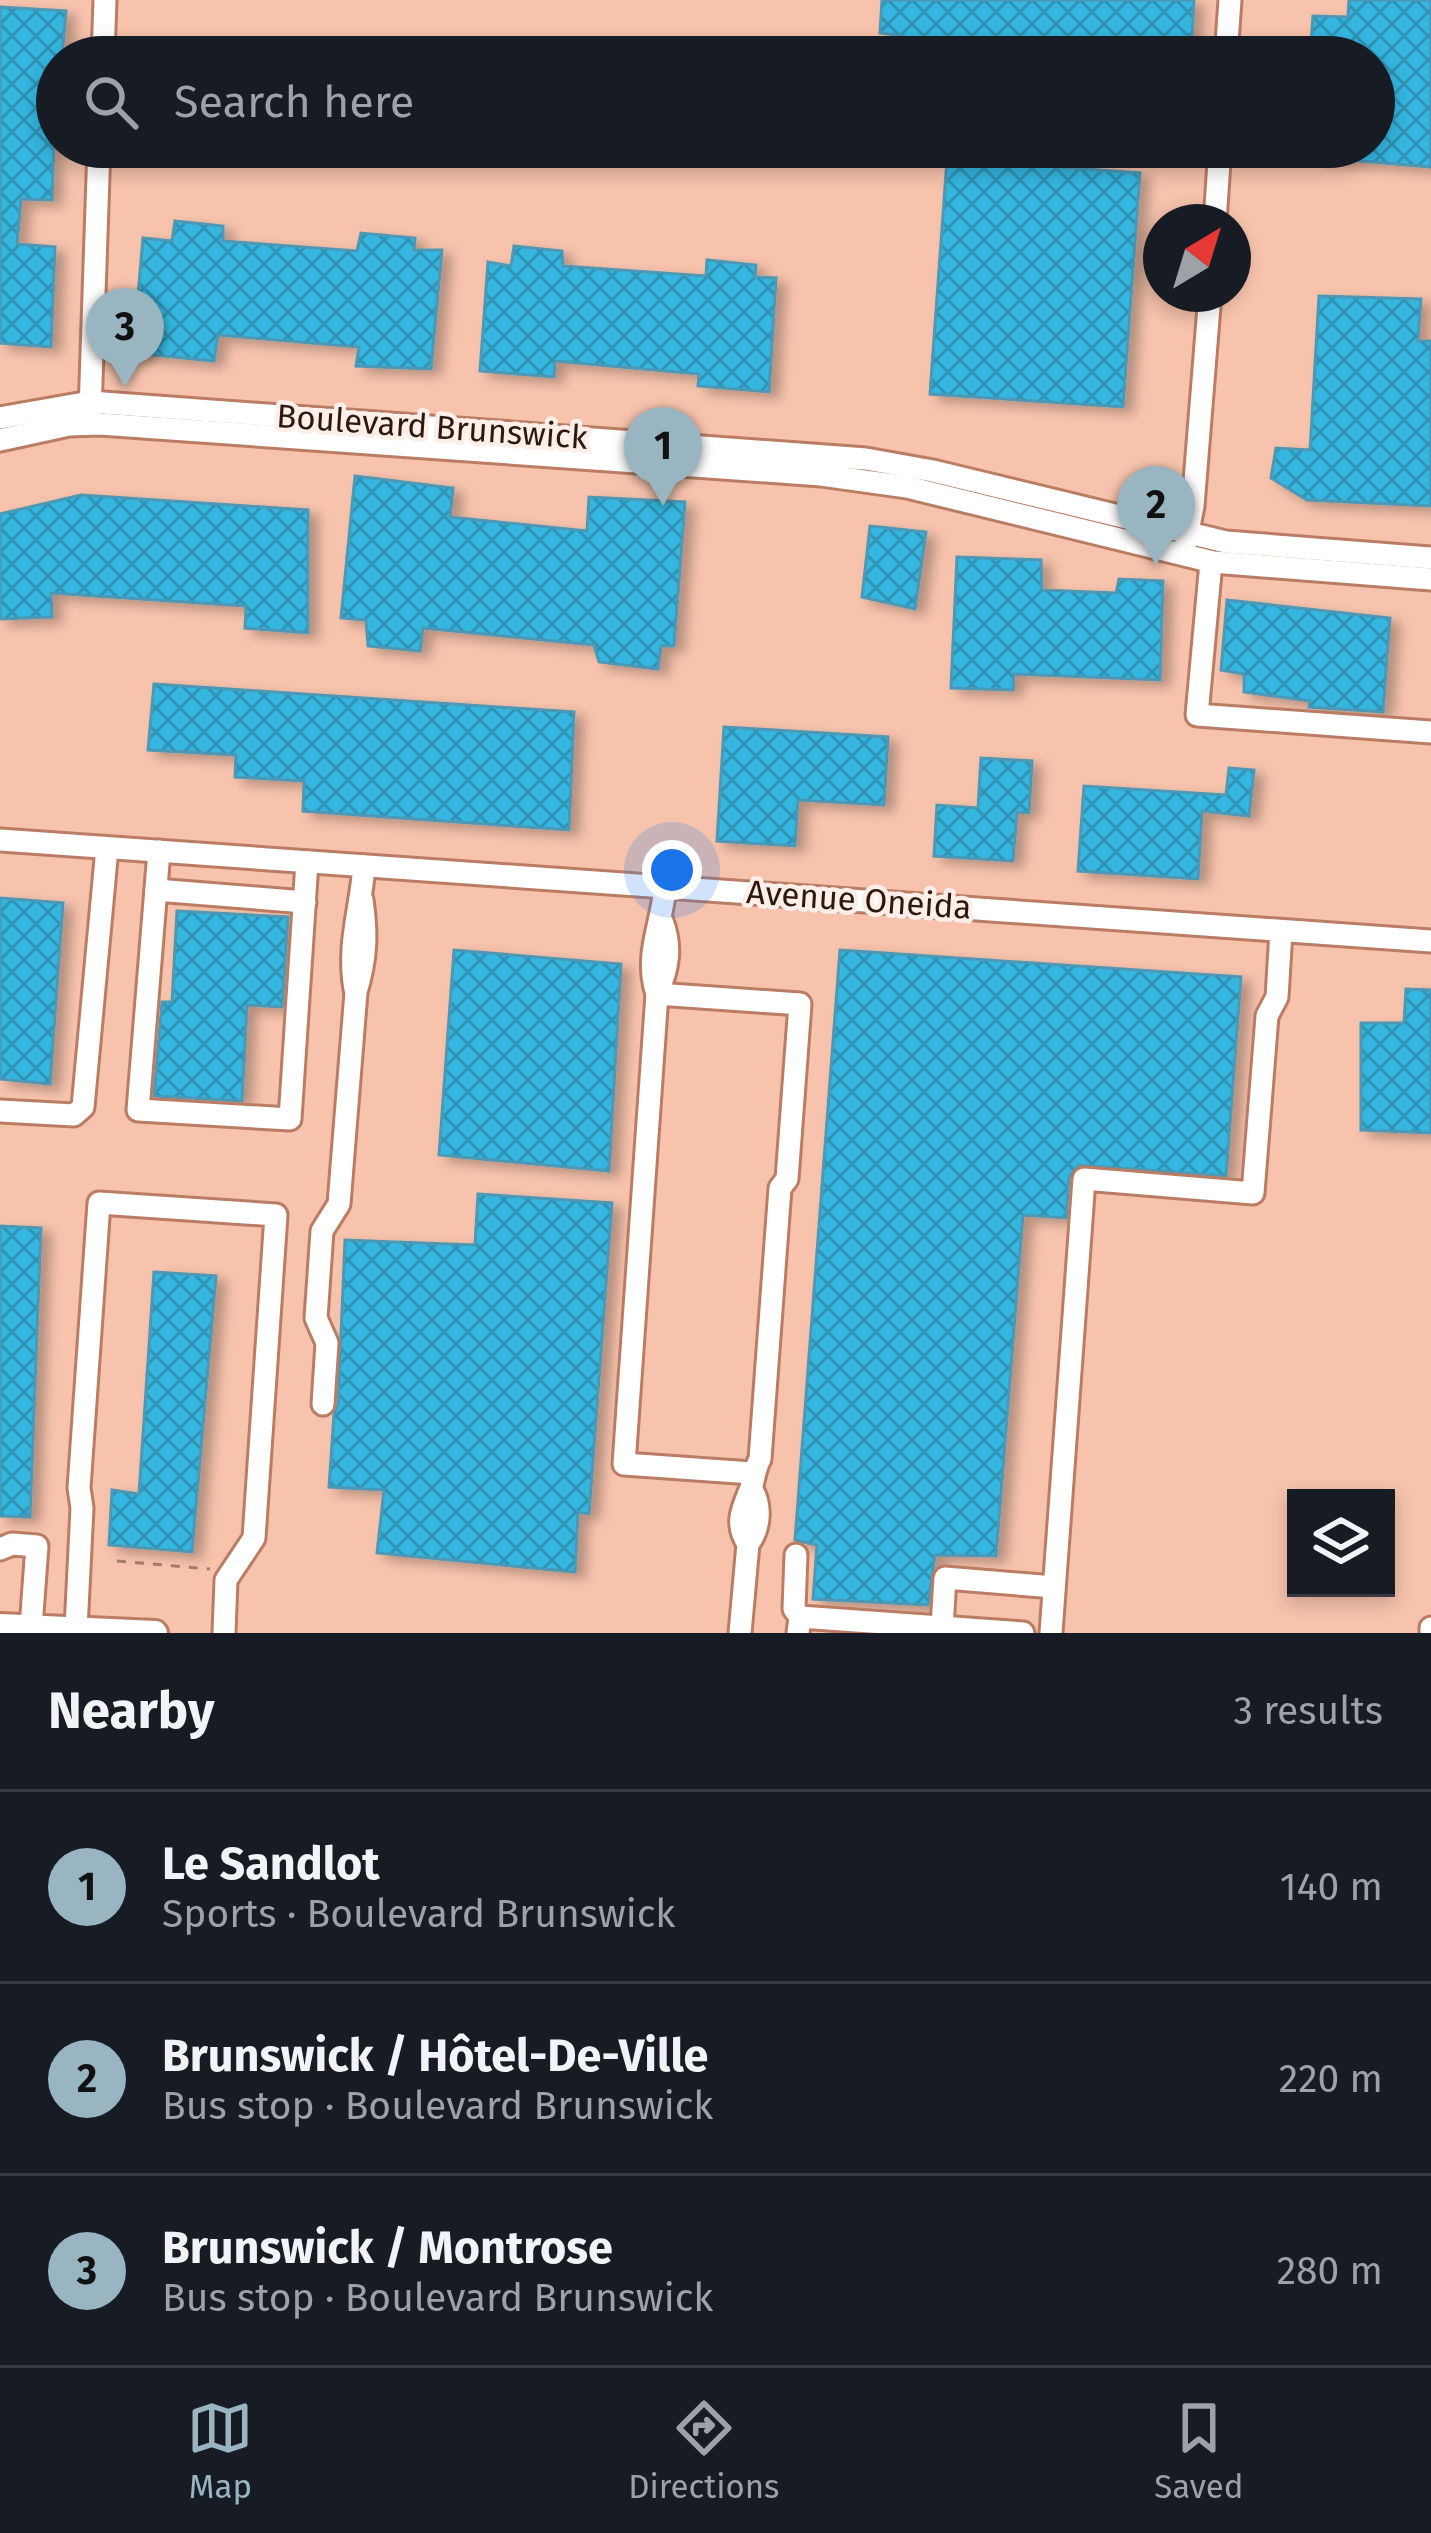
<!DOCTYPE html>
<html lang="en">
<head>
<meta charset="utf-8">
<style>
	body { margin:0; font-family:"Fira Sans",sans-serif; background:#20242c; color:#f1f3f6 }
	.controls { position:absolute; right:36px; bottom:36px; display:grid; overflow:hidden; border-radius:0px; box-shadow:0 6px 18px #0003 }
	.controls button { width:108px; height:108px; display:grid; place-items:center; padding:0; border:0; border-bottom:3px solid #363941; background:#171b24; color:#f1f3f6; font:60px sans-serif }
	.compass { position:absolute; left:1143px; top:204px; width:108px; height:108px; border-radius:50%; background:#171b24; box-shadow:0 6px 18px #0003; rotate:38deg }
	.you { position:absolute; left:672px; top:870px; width:42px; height:42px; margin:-30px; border:9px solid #fff; border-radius:50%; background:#1a73e8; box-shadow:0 0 0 18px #1a73e833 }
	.badge { display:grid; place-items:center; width:78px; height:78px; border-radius:50%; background:#99b5c1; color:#111; font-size:39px; font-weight:700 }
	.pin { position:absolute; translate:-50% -99px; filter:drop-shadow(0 3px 6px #0008) }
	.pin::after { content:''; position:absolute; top:63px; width:42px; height:36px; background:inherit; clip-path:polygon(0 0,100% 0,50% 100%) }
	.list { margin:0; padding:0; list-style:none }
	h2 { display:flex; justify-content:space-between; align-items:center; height:156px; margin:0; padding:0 48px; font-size:51px }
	h2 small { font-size:39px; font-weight:400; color:#9ea1a6 }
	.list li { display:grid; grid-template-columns:78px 1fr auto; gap:36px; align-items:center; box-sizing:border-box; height:192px; padding:0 48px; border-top:3px solid #363941 }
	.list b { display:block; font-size:45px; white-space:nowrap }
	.list p { margin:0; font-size:39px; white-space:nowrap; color:#9ea1a6 }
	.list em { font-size:39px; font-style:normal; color:#9ea1a6 }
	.icon { flex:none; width:66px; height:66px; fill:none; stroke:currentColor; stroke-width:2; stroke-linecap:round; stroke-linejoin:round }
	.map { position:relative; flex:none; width:1431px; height:1633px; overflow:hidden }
	.search { position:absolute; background:#171b24; box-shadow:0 6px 18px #0003; left:36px; right:36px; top:36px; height:132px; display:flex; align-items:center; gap:30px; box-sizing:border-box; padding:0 42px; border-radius:66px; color:#9ea1a6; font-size:45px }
	.sheet { height:732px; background:#171b24 }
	nav { display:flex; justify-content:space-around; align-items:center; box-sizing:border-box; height:168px; border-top:3px solid #363941; background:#171b24; font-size:33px; color:#9ea1a6 }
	nav a { display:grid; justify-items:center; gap:6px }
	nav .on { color:#99b5c1 }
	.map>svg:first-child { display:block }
</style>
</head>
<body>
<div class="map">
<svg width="1431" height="1633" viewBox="0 0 1431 1633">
	<defs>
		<pattern id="building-cross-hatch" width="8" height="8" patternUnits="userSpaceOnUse" patternTransform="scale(3)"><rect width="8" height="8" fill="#36b6e0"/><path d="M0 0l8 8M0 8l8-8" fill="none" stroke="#2e93b4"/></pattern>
		<filter id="shadow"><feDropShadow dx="9" dy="5.5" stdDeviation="6" flood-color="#0004"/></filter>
	</defs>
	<rect width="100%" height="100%" fill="#f7c3ac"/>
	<g fill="url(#building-cross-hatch)" stroke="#4d98b4" stroke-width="3" filter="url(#shadow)">
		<path d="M 882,0 L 1194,0 L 1191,57 L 901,57 L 904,36 L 880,33 Z"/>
		<path d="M 1349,0 L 1431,0 L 1431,167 L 1315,157 L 1315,147 L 1374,147 L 1374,57 L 1310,57 L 1313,16 L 1348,17 Z"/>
		<path d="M 0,7 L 66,11 L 62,57 L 57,57 L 52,200 L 21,199 L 17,244 L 55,247 L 51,347 L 0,343 Z"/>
		<path d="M 947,159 L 1140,173 L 1123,407 L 930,394 Z"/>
		<path d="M 175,221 L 223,226 L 223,241 L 357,251 L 361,233 L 415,238 L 414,250 L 442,250 L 431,369 L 356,366 L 359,347 L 218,335 L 214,361 L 133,353 L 143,238 L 172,241 Z"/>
		<path d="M 514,246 L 562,251 L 563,266 L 706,276 L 707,260 L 756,265 L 755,277 L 776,278 L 769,392 L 698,386 L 699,374 L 555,361 L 554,377 L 480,371 L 488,262 L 511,266 Z"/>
		<path d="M 1319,296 L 1421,299 L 1418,341 L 1431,341 L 1431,506 L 1307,500 L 1271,478 L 1276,448 L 1310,450 Z"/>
		<path d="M 355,476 L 453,488 L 450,517 L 587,531 L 589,497 L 685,502 L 674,646 L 661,646 L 658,669 L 599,662 L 594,645 L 423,628 L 420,651 L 368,646 L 366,620 L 341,618 Z"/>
		<path d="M 81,495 L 308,510 L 308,633 L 245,628 L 246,606 L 51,593 L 52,617 L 0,619 L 0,514 Z"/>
		<path d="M 870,526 L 926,532 L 915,609 L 862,597 Z"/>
		<path d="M 957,557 L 1041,560 L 1042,590 L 1116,593 L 1119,579 L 1163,581 L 1160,680 L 1014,674 L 1013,690 L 951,688 Z"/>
		<path d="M 1227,600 L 1390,618 L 1383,712 L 1309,707 L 1310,701 L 1244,692 L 1244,674 L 1221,670 Z"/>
		<path d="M 154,684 L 574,712 L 569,830 L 303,811 L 304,781 L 235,777 L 236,755 L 148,750 Z"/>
		<path d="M 724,727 L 888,737 L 884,805 L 798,800 L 795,846 L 717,841 Z"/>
		<path d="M 981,758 L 1032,761 L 1029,813 L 1017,812 L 1013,861 L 934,856 L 937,805 L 978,808 Z"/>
		<path d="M 1229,768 L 1254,770 L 1249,816 L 1202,811 L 1198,879 L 1078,871 L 1084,786 L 1226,795 Z"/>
		<path d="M 0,898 L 63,903 L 50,1084 L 0,1079 Z"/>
		<path d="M 177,911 L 288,917 L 282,1007 L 247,1005 L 242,1101 L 154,1096 L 162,1002 L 172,1002 Z"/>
		<path d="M 454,950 L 621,964 L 609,1171 L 439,1155 Z"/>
		<path d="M 840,950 L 1241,977 L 1226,1176 L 1079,1165 L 1069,1177 L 1066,1218 L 1023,1215 L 996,1556 L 935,1555 L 928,1605 L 813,1599 L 817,1545 L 795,1540 Z"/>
		<path d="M 1406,989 L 1431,990 L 1431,1133 L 1361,1130 L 1361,1023 L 1404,1023 Z"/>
		<path d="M 478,1194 L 612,1203 L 589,1514 L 578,1512 L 575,1572 L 377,1553 L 384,1490 L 329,1487 L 334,1414 L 338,1405 L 345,1240 L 475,1245 Z"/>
		<path d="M 0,1226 L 41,1228 L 30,1517 L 0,1516 Z"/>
		<path d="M 154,1272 L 216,1276 L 192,1552 L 109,1545 L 112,1490 L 139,1494 Z"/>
	</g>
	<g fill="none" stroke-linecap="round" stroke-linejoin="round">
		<g stroke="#ba7d63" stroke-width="27">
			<g id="minor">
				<path d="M 103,57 L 105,0"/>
				<path d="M 1226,57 L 1230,0"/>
				<path d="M 1215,222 L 1220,147"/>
				<path d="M 90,412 L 99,147"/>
				<path d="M 0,418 L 90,402 L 866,459 L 933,471 L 1226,542 L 1431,558"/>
				<path d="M 0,440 L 69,425 L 100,424 L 821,475 L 907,487 L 1213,562 L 1431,579"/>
				<path d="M 1186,542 L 1193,506 L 1210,294"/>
				<path d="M 1211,562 L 1197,715 L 1431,732"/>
				<path d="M 0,840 L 1431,941"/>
				<path d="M 159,851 L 138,1110 L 290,1119 L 307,862"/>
				<path d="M 156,890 L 305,902"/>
				<path d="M 662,921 C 672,947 668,969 657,994 L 624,1464 L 752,1473"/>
				<path d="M 355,989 C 347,945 361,909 364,866"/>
				<path d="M 657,994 L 800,1004 L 787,1179 L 780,1188 L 760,1459 C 754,1470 755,1477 751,1488 C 743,1508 734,1523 748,1544"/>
				<path d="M 657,994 C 644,956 662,925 665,887"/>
				<path d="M 0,1111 L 74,1115 L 83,1107 L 107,848"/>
				<path d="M 323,1404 L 327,1343 L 316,1318 L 322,1231 L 339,1204 L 356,992 C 366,959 367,934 362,900"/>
				<path d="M 0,1549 L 12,1544 L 37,1546 L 31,1627"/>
				<path d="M 796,1555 L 794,1609 L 800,1617"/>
				<path d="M 942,1627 L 945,1578 L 1054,1587"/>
				<path d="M 76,1629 L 82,1508 L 79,1488 L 99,1203 L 276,1215 L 254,1538 L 226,1580 L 224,1633"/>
				<path d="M 740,1633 L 748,1544 C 760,1529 762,1505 751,1488"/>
				<path d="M 798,1633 L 800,1617 L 1023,1633"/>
				<path d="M 1051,1633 L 1084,1179 L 1253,1193 L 1267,1016 L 1277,997 L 1281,931"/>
				<path d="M 1431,1633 L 1431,1628"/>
			</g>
		</g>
		<g stroke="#ba7d63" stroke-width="30">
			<path id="major" d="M 0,1626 L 155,1633"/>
		</g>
		<path stroke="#a37b69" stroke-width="3" stroke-dasharray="9 9" stroke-linecap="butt" d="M 117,1561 L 210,1569"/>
		<use href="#minor" stroke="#fff" stroke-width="21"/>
		<use href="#major" stroke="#fff" stroke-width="24"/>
	</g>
	<g text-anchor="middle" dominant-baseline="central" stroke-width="9" stroke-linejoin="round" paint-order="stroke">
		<g font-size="33" fill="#2e170c" stroke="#fceee8">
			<text transform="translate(432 427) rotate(4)">Boulevard Brunswick</text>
			<text transform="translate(859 900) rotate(4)">Avenue Oneida</text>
		</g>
	</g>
</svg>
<div class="controls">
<button><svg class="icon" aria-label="layers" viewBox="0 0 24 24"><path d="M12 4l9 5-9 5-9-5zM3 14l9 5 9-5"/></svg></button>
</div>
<svg class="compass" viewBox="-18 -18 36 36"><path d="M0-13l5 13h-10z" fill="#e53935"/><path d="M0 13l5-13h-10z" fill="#9ea1a6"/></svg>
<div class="you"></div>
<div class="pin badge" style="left:663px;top:506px">1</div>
<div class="pin badge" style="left:1156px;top:565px">2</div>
<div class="pin badge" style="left:125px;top:387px">3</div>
<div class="search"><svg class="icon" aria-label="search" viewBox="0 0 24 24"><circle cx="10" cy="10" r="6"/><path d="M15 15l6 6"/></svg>Search here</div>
</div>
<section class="sheet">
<h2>Nearby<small>3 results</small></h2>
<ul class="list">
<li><span class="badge">1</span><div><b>Le Sandlot</b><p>Sports · Boulevard Brunswick</p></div><em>140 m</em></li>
<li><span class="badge">2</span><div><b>Brunswick / Hôtel-De-Ville</b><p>Bus stop · Boulevard Brunswick</p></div><em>220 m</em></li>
<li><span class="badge">3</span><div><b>Brunswick / Montrose</b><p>Bus stop · Boulevard Brunswick</p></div><em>280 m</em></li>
</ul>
</section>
<nav>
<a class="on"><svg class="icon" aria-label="map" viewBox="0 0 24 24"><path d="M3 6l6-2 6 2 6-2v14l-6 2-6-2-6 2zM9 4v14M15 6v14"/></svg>Map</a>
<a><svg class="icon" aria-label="directions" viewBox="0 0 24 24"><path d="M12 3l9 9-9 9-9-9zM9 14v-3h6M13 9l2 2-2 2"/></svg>Directions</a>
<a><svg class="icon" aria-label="saved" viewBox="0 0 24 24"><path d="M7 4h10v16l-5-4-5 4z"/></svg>Saved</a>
</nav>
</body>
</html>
